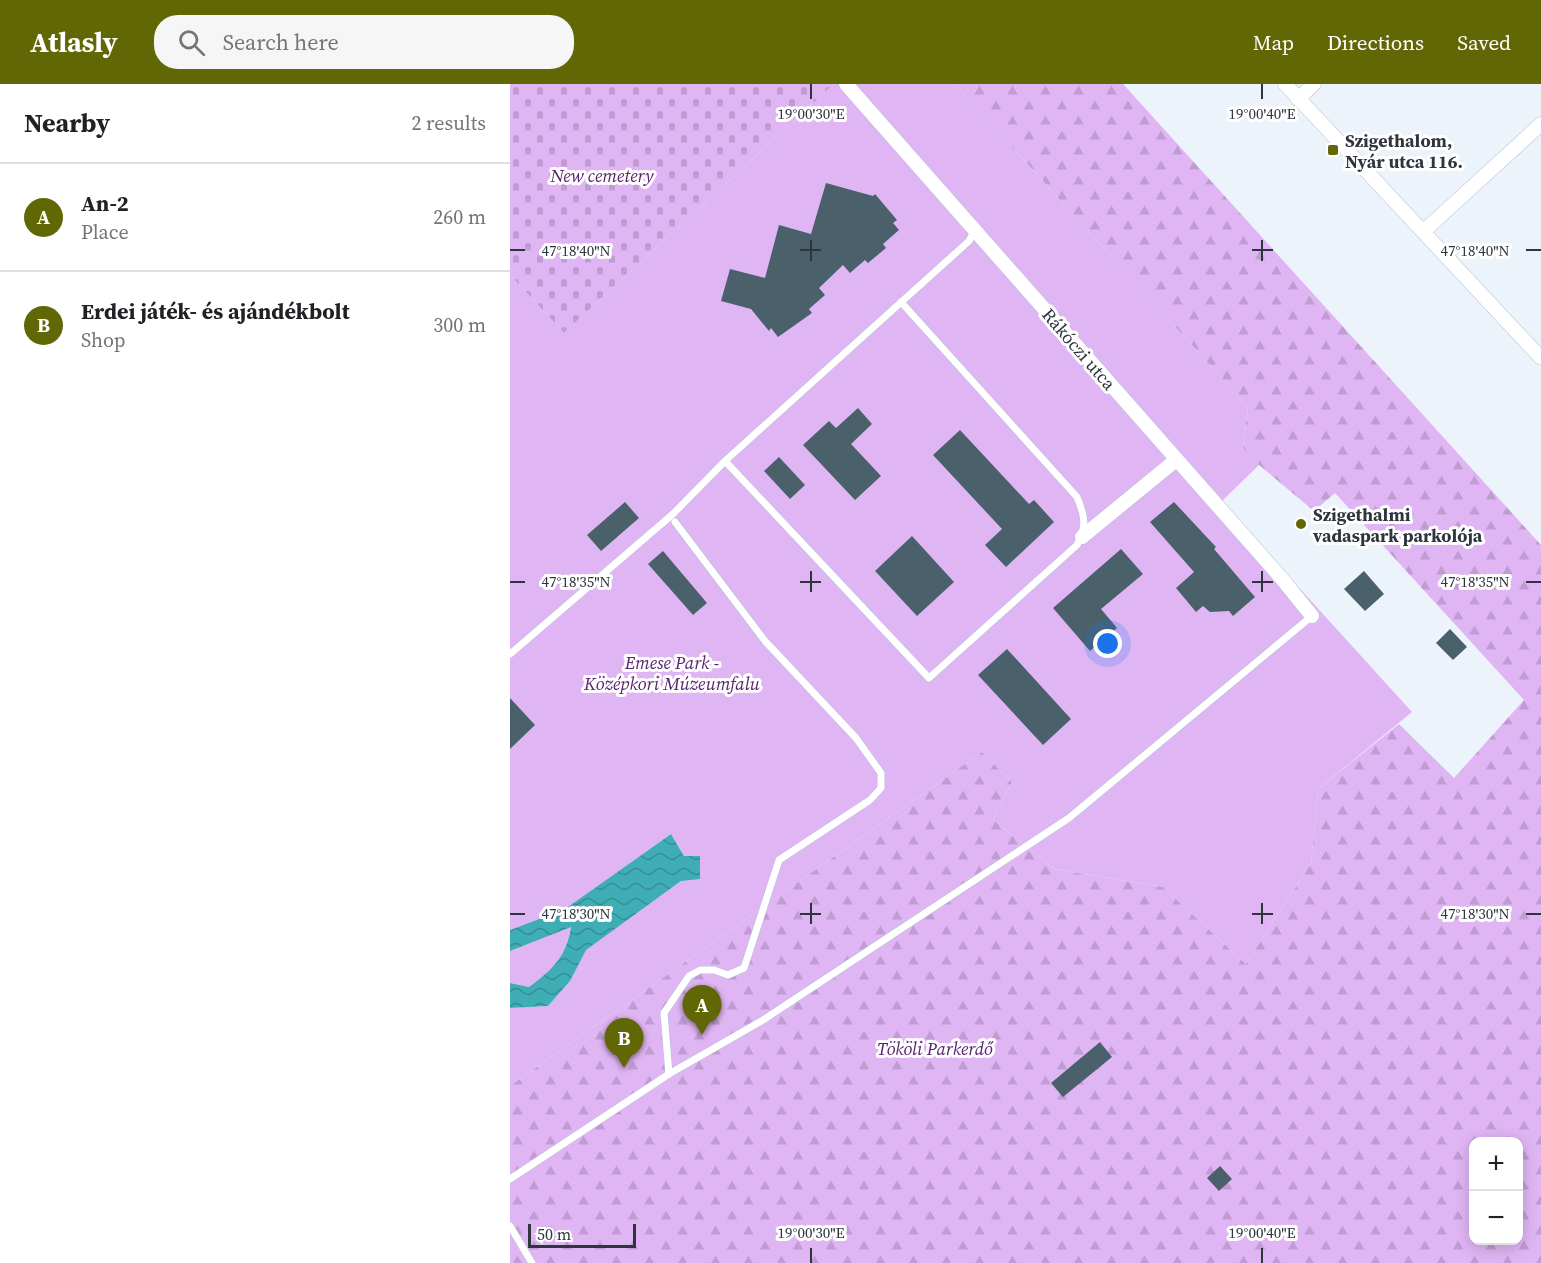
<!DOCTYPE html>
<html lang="en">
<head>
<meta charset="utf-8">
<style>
	body { margin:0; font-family:"Source Serif 4",serif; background:#f6f6f6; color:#202124 }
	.controls { position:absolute; right:18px; bottom:18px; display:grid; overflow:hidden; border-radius:12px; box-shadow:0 3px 15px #0003 }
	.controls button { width:54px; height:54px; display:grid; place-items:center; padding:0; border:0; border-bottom:2px solid #e0e0e0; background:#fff; color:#202124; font:30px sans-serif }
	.scale { position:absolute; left:18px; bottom:15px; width:108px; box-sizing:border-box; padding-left:6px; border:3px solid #2f343d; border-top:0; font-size:16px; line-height:21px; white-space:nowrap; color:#2f343d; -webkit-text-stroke:4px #fff; paint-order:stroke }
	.you { position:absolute; left:598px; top:560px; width:21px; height:21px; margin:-15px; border:4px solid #fff; border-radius:50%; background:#1a73e8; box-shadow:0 0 0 9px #1a73e833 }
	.badge { display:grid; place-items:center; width:39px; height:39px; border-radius:50%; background:#626705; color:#fff; font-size:20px; font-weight:700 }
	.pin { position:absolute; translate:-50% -50px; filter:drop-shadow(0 2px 3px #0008) }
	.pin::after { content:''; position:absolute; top:32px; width:21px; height:18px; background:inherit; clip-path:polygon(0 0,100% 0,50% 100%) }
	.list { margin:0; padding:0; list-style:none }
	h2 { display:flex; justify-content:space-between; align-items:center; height:78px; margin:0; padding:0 24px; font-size:26px }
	h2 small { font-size:20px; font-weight:400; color:#757577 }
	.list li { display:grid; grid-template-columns:39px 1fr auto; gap:18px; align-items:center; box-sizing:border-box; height:108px; padding:0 24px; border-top:2px solid #e0e0e0 }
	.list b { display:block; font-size:22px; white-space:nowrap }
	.list p { margin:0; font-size:20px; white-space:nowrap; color:#757577 }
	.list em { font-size:20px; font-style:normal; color:#757577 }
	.icon { flex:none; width:33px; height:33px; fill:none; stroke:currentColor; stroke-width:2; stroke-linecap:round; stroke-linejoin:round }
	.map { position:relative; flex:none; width:1031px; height:1179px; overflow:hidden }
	header { display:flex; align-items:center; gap:36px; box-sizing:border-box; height:84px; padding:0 30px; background:#626705; color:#fff }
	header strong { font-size:28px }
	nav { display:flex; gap:33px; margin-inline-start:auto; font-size:21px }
	.search { width:420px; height:54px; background:#f6f6f6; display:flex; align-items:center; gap:15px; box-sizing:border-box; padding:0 21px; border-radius:24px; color:#757577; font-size:22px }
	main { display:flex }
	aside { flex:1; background:#fff }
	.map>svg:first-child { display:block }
</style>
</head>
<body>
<header>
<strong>Atlasly</strong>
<div class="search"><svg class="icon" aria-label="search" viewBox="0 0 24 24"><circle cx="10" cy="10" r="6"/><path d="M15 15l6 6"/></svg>Search here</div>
<nav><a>Map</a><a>Directions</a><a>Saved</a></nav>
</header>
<main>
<aside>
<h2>Nearby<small>2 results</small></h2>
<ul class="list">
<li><span class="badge">A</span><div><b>An-2</b><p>Place</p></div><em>260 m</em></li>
<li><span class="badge">B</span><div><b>Erdei játék- és ajándékbolt</b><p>Shop</p></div><em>300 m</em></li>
</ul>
</aside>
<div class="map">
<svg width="1031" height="1179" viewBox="0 0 1031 1179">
	<defs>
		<pattern id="forest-firs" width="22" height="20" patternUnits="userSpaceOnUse" patternTransform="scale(1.5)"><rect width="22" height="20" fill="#e0b5f4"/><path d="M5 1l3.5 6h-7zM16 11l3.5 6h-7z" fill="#c09cd2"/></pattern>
		<pattern id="cemetery-stones" width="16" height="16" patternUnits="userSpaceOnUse" patternTransform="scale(1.5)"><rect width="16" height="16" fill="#e0b5f4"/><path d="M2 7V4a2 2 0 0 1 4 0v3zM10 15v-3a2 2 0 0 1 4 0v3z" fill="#c09cd2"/></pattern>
		<pattern id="water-waves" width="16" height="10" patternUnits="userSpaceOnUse" patternTransform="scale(1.5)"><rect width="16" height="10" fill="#3eaeb4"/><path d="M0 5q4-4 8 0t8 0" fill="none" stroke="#348e94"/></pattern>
	</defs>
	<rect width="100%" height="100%" fill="#ecf3fb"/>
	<g fill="#e0b5f4">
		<path d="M 324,0 L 445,0 L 738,323 L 733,364 L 749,381 L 711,418 L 902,628 L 808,705 L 801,779 L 736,880 L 653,803 L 544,785 L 483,736 L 502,698 L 472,668 L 0,1002 L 0,924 L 38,922 L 60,897 L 75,866 L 171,797 L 174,772 L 161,750 L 55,825 L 0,846 L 0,191 L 54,249 Z"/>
		<path d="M 61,842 C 56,873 43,885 19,903 L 0,899 L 0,867 Z"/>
	</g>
	<path fill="url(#forest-firs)" fill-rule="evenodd" d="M 445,0 L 613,0 L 1031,461 L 1031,1179 L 0,1179 L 0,1002 L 472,668 L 502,698 L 483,736 L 544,785 L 653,803 L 736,880 L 801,779 L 808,705 L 889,640 L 944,694 L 1014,616 L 825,409 L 804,427 L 749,381 L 733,364 L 738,323 ZM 963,1058 L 1008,1058 L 1008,1156 L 963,1156 Z"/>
	<path fill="url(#cemetery-stones)" d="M 0,0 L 324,0 L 54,249 L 0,191 Z"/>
	<path fill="url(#water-waves)" d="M 161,750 L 174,772 L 190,772 L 190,795 L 171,797 L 76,866 L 60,897 L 38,922 L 0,924 L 0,899 L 19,903 C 43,885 56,873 61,843 L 0,867 L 0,846 L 55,825 Z"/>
	<g fill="#4a616c">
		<path d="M 316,99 L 363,112 L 365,110 L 387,136 L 383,139 L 389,146 L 373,160 L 376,164 L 358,179 L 355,176 L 340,189 L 333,181 L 309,204 L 315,211 L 299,225 L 302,229 L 268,253 L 261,244 L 259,247 L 241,225 L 211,217 L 220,185 L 255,194 L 269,141 L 301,150 Z"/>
		<path d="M 348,324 L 362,340 L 341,360 L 371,392 L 345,416 L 293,361 L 319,337 L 326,344 Z"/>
		<path d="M 450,346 L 519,420 L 524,416 L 544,438 L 496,483 L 475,461 L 492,445 L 423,371 Z"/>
		<path d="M 269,373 L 295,401 L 280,415 L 254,387 Z"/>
		<path d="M 115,418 L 129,434 L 91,467 L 77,451 Z"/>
		<path d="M 664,418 L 706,463 L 704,465 L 745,513 L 723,532 L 719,527 L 700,528 L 693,522 L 686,528 L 666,504 L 684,488 L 640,438 Z"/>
		<path d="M 402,452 L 444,498 L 407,532 L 365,487 Z"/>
		<path d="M 611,465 L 633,490 L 591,525 L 607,544 L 580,567 L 543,524 Z"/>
		<path d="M 153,467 L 197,519 L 183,531 L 138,480 Z"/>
		<path d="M 854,487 L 874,510 L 855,527 L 834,505 Z"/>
		<path d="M 940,545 L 957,563 L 943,576 L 926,559 Z"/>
		<path d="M 497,565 L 561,635 L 533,661 L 468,591 Z"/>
		<path d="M 0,614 L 25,641 L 0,665 Z"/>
		<path d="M 590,958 L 602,973 L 553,1013 L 541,999 Z"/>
		<path d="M 710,1082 L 722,1095 L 709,1107 L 697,1094 Z"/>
	</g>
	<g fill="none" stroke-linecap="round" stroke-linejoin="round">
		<g stroke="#b3c1d6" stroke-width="8">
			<g id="service">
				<path d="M 215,377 L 419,594 L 567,461 C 577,443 575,432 567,413 L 391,218"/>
				<path d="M 0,570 L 163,430 L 215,377 L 459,157 L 465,146"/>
				<path d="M 159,990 L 154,929 L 179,892 L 190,886 L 204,886 L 218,891 L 234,884 L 269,776 L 360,716 L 371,704 L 371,689 L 346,654 L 255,557 L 165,438"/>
				<path d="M 0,1095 L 159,990 L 253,936 L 559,734 L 802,532"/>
				<path d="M 0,1142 L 22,1179"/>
			</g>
		</g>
		<g stroke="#b3c1d6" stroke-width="15">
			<g id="minor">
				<path d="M 336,0 L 773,496 L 802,532"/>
				<path d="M 775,0 L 1031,274"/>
				<path d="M 788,15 L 804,0"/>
				<path d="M 914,147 L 1031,40"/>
				<path d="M 572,453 L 666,376"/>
			</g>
		</g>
		<use href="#service" stroke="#fff" stroke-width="7"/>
		<use href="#minor" stroke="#fff" stroke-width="14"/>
	</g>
	<path fill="none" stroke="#2f343d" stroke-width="2" d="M 301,0 L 301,15M 752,0 L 752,15M 301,156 L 301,177M 752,156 L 752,177M 0,166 L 15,166M 290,166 L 311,166M 742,166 L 763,166M 1016,166 L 1031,166M 301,487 L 301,508M 752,487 L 752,508M 0,498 L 15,498M 290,498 L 311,498M 742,498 L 763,498M 1016,498 L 1031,498M 301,819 L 301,840M 752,819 L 752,840M 0,830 L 15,830M 290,830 L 311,830M 742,830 L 763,830M 1016,830 L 1031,830M 301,1164 L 301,1179M 752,1164 L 752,1179"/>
	<g fill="#626705" stroke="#fff" stroke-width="2">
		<rect x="817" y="60" width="12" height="12" rx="3"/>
		<circle cx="791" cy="440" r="6"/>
	</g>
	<g text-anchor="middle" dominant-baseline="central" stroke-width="6" stroke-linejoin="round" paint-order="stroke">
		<g font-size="18" font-weight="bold" fill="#2f343d" stroke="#fff" text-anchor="start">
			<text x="835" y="56">Szigethalom,<tspan x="835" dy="21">Nyár utca 116.</tspan></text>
			<text x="803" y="430">Szigethalmi<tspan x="803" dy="21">vadaspark parkolója</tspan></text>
		</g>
		<g font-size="18" font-style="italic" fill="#59246e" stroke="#fff">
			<text x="92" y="91">New cemetery</text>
			<text x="162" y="578">Emese Park -<tspan x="162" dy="21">Középkori Múzeumfalu</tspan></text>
			<text x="425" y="964">Tököli Parkerdő</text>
		</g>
		<g font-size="18" fill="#2f343d" stroke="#fff">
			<text transform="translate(569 265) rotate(49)">Rákóczi utca</text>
		</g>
	</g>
	<g font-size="15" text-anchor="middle" fill="#2f343d" stroke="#fff" stroke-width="6" stroke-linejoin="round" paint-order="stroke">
		<text x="301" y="35">19°00'30"E</text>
		<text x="752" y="35">19°00'40"E</text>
		<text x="66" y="172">47°18'40"N</text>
		<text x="965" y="172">47°18'40"N</text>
		<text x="66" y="503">47°18'35"N</text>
		<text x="965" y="503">47°18'35"N</text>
		<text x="66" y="835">47°18'30"N</text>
		<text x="965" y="835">47°18'30"N</text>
		<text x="301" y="1154">19°00'30"E</text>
		<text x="752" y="1154">19°00'40"E</text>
	</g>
</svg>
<div class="controls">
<button>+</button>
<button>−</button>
</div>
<div class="scale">50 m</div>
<div class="you"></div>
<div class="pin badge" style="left:192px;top:951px">A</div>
<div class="pin badge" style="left:114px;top:984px">B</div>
</div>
</main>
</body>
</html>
